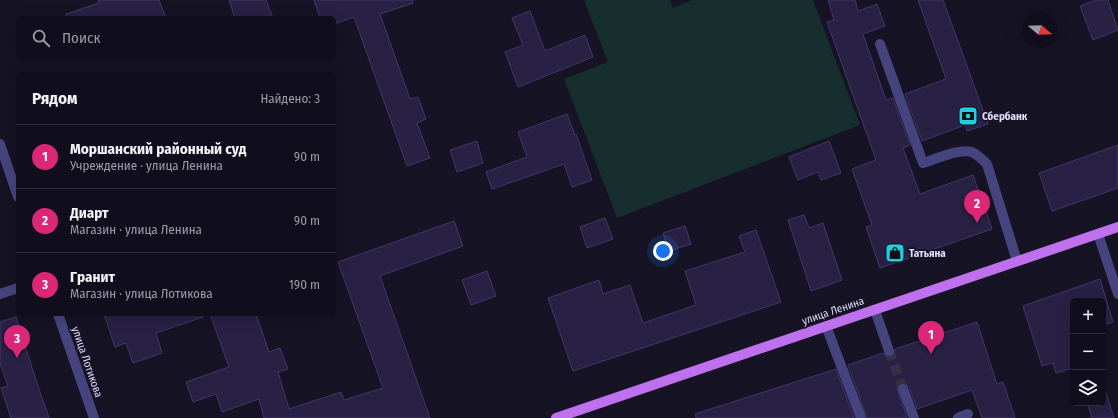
<!DOCTYPE html>
<html lang="ru">
<head>
<meta charset="utf-8">
<style>
	body { margin:0; font-family:"Fira Sans Condensed",sans-serif; background:#191725; color:#f1f3f6 }
	.controls { position:absolute; right:12px; bottom:12px; display:grid; overflow:hidden; border-radius:6px; box-shadow:0 4px 16px #0002 }
	.controls button { width:36px; height:36px; display:grid; place-items:center; padding:0; border:0; border-bottom:1px solid #302e3b; background:#100e1c; color:#f1f3f6; font:20px sans-serif }
	.compass { position:absolute; left:1022px; top:12px; width:36px; height:36px; border-radius:50%; background:#100e1c; box-shadow:0 4px 16px #0002; rotate:109deg }
	.you { position:absolute; left:663px; top:251px; width:14px; height:14px; margin:-10px; border:3px solid #fff; border-radius:50%; background:#1a73e8; box-shadow:0 0 0 6px #1a73e833 }
	.badge { display:grid; place-items:center; width:26px; height:26px; border-radius:50%; background:#db2777; color:#fff; font-size:13px; font-weight:700 }
	.pin { position:absolute; translate:-50% -33px; filter:drop-shadow(0 1px 2px #0008) }
	.pin::after { content:''; position:absolute; top:21px; width:14px; height:12px; background:inherit; clip-path:polygon(0 0,100% 0,50% 100%) }
	.list { margin:0; padding:0; list-style:none }
	h2 { display:flex; justify-content:space-between; align-items:center; height:52px; margin:0; padding:0 16px; font-size:17px }
	h2 small { font-size:13px; font-weight:400; color:#9c9ca3 }
	.list li { display:grid; grid-template-columns:26px 1fr auto; gap:12px; align-items:center; box-sizing:border-box; height:64px; padding:0 16px; border-top:1px solid #302e3b }
	.list b { display:block; font-size:15px; white-space:nowrap }
	.list p { margin:0; font-size:13px; white-space:nowrap; color:#9c9ca3 }
	.list em { font-size:13px; font-style:normal; color:#9c9ca3 }
	.icon { flex:none; width:22px; height:22px; fill:none; stroke:currentColor; stroke-width:2; stroke-linecap:round; stroke-linejoin:round }
	.map { position:relative; flex:none; width:1118px; height:418px; overflow:hidden }
	.search { position:absolute; background:#100e1c; box-shadow:0 4px 16px #0002; left:16px; top:16px; width:320px; height:44px; display:flex; align-items:center; gap:10px; box-sizing:border-box; padding:0 14px; border-radius:6px; color:#9c9ca3; font-size:15px }
	.panel { position:absolute; background:#100e1c; box-shadow:0 4px 16px #0002; left:16px; top:72px; width:320px; height:244px; border-radius:6px }
	.map>svg:first-child { display:block }
</style>
</head>
<body>
<div class="map">
<svg width="1118" height="418" viewBox="0 0 1118 418">
	<rect width="100%" height="100%" fill="#161325"/>
	<path fill="#162e2e" d="M 584,0 L 670,0 L 673,8 L 692,0 L 813,0 L 860,125 L 617,218 L 564,79 L 608,62 Z"/>
	<g fill="#282144" stroke="#41366d">
		<path d="M 98,0 L 159,0 L 166,18 L 67,18 L 66,14 L 99,3 Z"/>
		<path d="M 229,0 L 266,0 L 273,18 L 235,18 Z"/>
		<path d="M 314,0 L 413,0 L 413,3 L 380,14 L 410,99 L 418,97 L 426,119 L 417,123 L 430,158 L 407,166 L 354,17 L 334,24 L 334,18 L 320,18 Z"/>
		<path d="M 828,0 L 855,0 L 858,11 L 877,4 L 885,26 L 863,34 L 886,100 L 893,98 L 910,145 L 903,148 L 920,194 L 973,175 L 992,229 L 880,268 L 866,227 L 872,225 L 852,169 L 876,160 L 827,22 L 834,20 Z"/>
		<path d="M 918,0 L 943,0 L 988,124 L 967,131 L 965,125 L 922,141 L 905,94 L 946,79 Z"/>
		<path d="M 1096,0 L 1108,0 L 1118,30 L 1093,40 L 1080,6 Z"/>
		<path d="M 530,11 L 545,51 L 585,35 L 593,57 L 518,87 L 505,52 L 523,45 L 512,18 Z"/>
		<path d="M 567,114 L 575,135 L 576,134 L 592,180 L 572,187 L 564,164 L 492,189 L 486,172 L 527,157 L 518,132 Z"/>
		<path d="M 477,141 L 483,163 L 457,172 L 450,150 Z"/>
		<path d="M 829,141 L 841,173 L 821,180 L 818,172 L 798,180 L 789,157 Z"/>
		<path d="M 1118,145 L 1118,188 L 1052,211 L 1039,173 Z"/>
		<path d="M 804,215 L 809,228 L 823,223 L 842,280 L 811,291 L 788,220 Z"/>
		<path d="M 605,218 L 613,239 L 587,248 L 580,227 Z"/>
		<path d="M 454,221 L 463,246 L 380,276 L 430,418 L 264,418 L 259,399 L 222,412 L 216,394 L 193,402 L 186,382 L 229,367 L 210,314 L 256,314 L 269,352 L 280,348 L 288,369 L 278,372 L 289,409 L 341,392 L 344,400 L 383,388 L 338,262 Z"/>
		<path d="M 685,226 L 691,244 L 669,251 L 663,233 Z"/>
		<path d="M 756,230 L 781,302 L 573,371 L 548,298 L 599,280 L 603,294 L 630,285 L 643,323 L 696,305 L 685,271 L 745,252 L 739,236 Z"/>
		<path d="M 487,271 L 496,296 L 471,305 L 462,280 Z"/>
		<path d="M 1100,279 L 1113,322 L 1103,325 L 1103,301 L 1073,301 L 1073,368 L 1056,373 L 1053,363 L 1042,366 L 1023,306 Z"/>
		<path d="M 104,314 L 203,314 L 203,317 L 156,333 L 162,353 L 133,363 L 126,343 L 115,347 Z"/>
		<path d="M 16,317 L 35,377 L 49,418 L 11,418 L 1,388 L 8,386 L 0,363 L 0,322 Z"/>
		<path d="M 977,322 L 997,384 L 1003,382 L 1015,418 L 982,418 L 972,390 L 917,409 L 909,387 L 904,383 L 898,385 L 897,388 L 907,418 L 867,418 L 848,365 L 883,353 L 885,356 L 891,357 L 894,355 L 895,349 Z"/>
		<path d="M 836,369 L 854,418 L 696,418 L 695,414 Z"/>
		<path d="M 1103,384 L 1114,418 L 1092,418 L 1087,403 L 1103,403 Z"/>
	</g>
	<g fill="none" stroke-linecap="round" stroke-linejoin="round">
		<path stroke="#343145" stroke-width="10" stroke-dasharray="10 5" stroke-linecap="butt" d="M 889,351 L 903,389"/>
		<g stroke="#46447e" stroke-width="10">
			<path d="M 880,44 L 923,163 C 936,159 959,148 972,152 C 978,155 982,159 987,164 L 1017,261"/>
			<path d="M 0,144 L 18,197"/>
			<path d="M 1098,234 L 1118,294"/>
			<path d="M 0,294 L 18,288"/>
			<path d="M 875,310 L 889,351"/>
			<path d="M 58,314 L 94,418"/>
			<path d="M 826,326 L 861,418"/>
			<path d="M 903,389 L 914,418"/>
			<path d="M 958,418 L 968,414"/>
		</g>
		<path stroke="#be70ed" stroke-width="10" d="M 556,418 L 1118,227"/>
	</g>
	<defs>
		<g id="bank-square" transform="scale(1)"><rect x="-9" y="-9" width="18" height="18" rx="4" fill="#20cfe2" stroke="#161325"/><path d="M-6-4H6V4H-6ZM0-2.3a2.3 2.3 0 1 0 0 4.6a2.3 2.3 0 1 0 0-4.6Z" fill="#111"/></g>
		<g id="shop-square" transform="scale(1)"><rect x="-9" y="-9" width="18" height="18" rx="4" fill="#20cfe2" stroke="#161325"/><path d="M-5-2.5h2.3a2.7 3.5 0 0 1 5.4 0H5L5.5 6h-11ZM-1.5-2.5h3a1.5 2.3 0 0 0-3 0Z" fill="#111"/></g>
	</defs>
	<g fill-rule="evenodd">
		<use href="#bank-square" x="968" y="116"/>
		<use href="#shop-square" x="895" y="253"/>
	</g>
	<g text-anchor="middle" dominant-baseline="central" stroke-width="3.5" stroke-linejoin="round" paint-order="stroke">
		<g font-size="11" font-weight="bold" fill="#dfdbfa" stroke="#161325" text-anchor="start">
			<text x="982" y="116">Сбербанк</text>
			<text x="909" y="253">Татьяна</text>
		</g>
		<g font-size="11" fill="#dfdbfa" stroke="#161325">
			<text transform="translate(833 311) rotate(-19)">улица Ленина</text>
			<text transform="translate(87 362) rotate(71)">улица Лотикова</text>
		</g>
	</g>
</svg>
<div class="controls">
<button>+</button>
<button>−</button>
<button><svg class="icon" aria-label="layers" viewBox="0 0 24 24"><path d="M12 4l9 5-9 5-9-5zM3 14l9 5 9-5"/></svg></button>
</div>
<svg class="compass" viewBox="-18 -18 36 36"><path d="M0-13l5 13h-10z" fill="#e53935"/><path d="M0 13l5-13h-10z" fill="#9c9ca3"/></svg>
<div class="you"></div>
<div class="pin badge" style="left:931px;top:354px">1</div>
<div class="pin badge" style="left:977px;top:223px">2</div>
<div class="pin badge" style="left:17px;top:358px">3</div>
<div class="search"><svg class="icon" aria-label="search" viewBox="0 0 24 24"><circle cx="10" cy="10" r="6"/><path d="M15 15l6 6"/></svg>Поиск</div>
<section class="panel">
<h2>Рядом<small>Найдено: 3</small></h2>
<ul class="list">
<li><span class="badge">1</span><div><b>Моршанский районный суд</b><p>Учреждение · улица Ленина</p></div><em>90 m</em></li>
<li><span class="badge">2</span><div><b>Диарт</b><p>Магазин · улица Ленина</p></div><em>90 m</em></li>
<li><span class="badge">3</span><div><b>Гранит</b><p>Магазин · улица Лотикова</p></div><em>190 m</em></li>
</ul>
</section>
</div>
</body>
</html>
